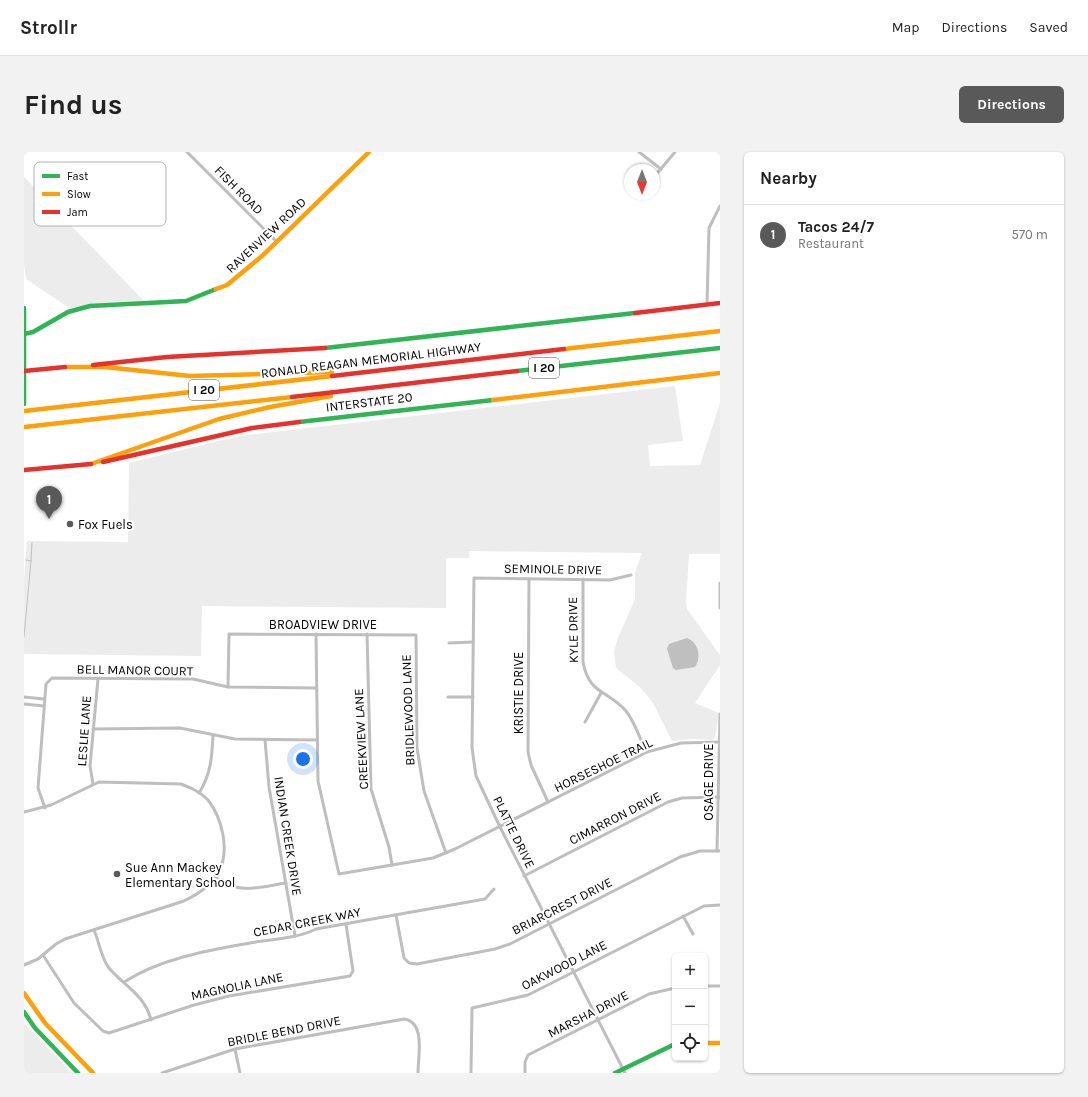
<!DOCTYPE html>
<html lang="en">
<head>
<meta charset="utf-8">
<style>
	body { margin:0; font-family:Karla,sans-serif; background:#f2f2f2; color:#222 }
	.controls { position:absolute; right:12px; bottom:12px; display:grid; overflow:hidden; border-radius:6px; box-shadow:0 1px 3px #0004 }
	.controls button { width:36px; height:36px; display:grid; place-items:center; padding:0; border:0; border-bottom:1px solid #e0e0e0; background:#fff; color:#222; font:20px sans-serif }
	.compass { position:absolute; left:600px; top:12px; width:36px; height:36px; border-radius:50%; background:#fff; box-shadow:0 1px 3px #0004; rotate:180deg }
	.you { position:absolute; left:279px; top:607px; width:14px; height:14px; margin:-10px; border:3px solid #fff; border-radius:50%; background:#1a73e8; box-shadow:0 0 0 6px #1a73e833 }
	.badge { display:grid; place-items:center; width:26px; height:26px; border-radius:50%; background:#595959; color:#fff; font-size:13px; font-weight:700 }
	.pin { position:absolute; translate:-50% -33px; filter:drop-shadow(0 1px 2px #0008) }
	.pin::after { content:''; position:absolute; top:21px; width:14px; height:12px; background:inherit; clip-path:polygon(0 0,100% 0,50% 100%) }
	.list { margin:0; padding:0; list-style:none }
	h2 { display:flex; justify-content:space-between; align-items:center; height:52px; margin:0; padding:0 16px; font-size:17px }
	h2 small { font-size:13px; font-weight:400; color:#767676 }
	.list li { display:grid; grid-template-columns:26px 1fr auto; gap:12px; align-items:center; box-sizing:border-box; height:60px; padding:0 16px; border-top:1px solid #e0e0e0 }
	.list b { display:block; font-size:15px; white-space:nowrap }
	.list p { margin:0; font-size:13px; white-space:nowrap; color:#767676 }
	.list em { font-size:13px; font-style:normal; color:#767676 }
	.icon { flex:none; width:22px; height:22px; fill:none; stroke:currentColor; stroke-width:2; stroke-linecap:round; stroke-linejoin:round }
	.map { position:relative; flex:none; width:696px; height:921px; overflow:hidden; border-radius:6px }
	header { display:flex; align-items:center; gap:24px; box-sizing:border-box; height:56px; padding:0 20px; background:#fff; border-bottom:1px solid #e0e0e0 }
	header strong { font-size:19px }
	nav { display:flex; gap:22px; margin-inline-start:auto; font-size:14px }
	.intro { display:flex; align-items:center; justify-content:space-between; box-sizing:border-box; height:96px; padding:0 24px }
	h1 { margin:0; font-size:28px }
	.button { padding:10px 18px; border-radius:6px; background:#595959; color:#fff; font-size:14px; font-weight:700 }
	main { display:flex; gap:24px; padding:0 24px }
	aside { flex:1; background:#fff; border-radius:6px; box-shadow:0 1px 3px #0004 }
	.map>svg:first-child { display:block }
</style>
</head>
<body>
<header>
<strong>Strollr</strong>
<nav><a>Map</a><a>Directions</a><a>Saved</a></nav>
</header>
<div class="intro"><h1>Find us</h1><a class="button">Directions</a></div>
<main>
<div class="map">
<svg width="696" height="921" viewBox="0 0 696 921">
	<rect width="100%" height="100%" fill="#fff"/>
	<g fill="#ececec">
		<path d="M 0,25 L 121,150 L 89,150 L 47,157 L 2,127 L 0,111 Z"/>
		<path d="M 651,234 L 659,289 L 624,293 L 626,314 L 676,313 L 696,251 L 696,402 L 665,402 L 662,450 L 663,457 L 696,503 L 696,513 L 671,551 L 695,561 L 691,586 L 688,588 L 667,587 L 648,589 L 629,551 L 617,536 L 592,516 L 590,500 L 593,488 L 611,447 L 611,421 L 618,401 L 445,399 L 445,406 L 422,406 L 422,456 L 178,454 L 177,504 L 0,502 L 0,428 L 3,389 L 104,390 L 105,311 L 215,284 Z"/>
		<path d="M 0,871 L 48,921 L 0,921 Z"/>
	</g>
	<path fill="#bfbfbf" d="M 663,486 C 674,490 678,505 671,515 L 652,518 L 649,516 L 643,497 L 645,492 Z"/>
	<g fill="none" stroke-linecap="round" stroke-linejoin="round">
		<g stroke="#bfbfbf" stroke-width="1">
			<path d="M 2,408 L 7,409 L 8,391"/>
			<path d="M 0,485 L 7,409"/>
		</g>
		<g stroke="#bebebe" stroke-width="3">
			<path d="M 163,0 L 252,89"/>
			<path d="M 615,0 L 637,17"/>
			<path d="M 630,25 L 651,0"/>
			<path d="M 683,152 L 685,76 L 696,54"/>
			<path d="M 505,427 L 504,600 L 507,613 L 524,650"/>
			<path d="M 559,427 L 559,510 C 565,543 584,538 602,559 C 611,570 616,588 623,600"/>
			<path d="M 696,431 L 696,456"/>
			<path d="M 292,482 L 294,629 L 315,722 L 409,706 L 431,697 L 623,600 L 657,591 L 696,590"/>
			<path d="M 343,482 L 347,637 L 365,695 L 368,713"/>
			<path d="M 425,491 L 449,490"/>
			<path d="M 204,535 L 205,482 L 392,483 L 393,596 L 400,639 L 422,701"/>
			<path d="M 0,545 L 20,547"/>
			<path d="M 424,545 L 449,545"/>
			<path d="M 0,552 L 20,554"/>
			<path d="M 561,570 L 577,541"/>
			<path d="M 69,577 L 156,576 L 211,587 L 293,588"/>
			<path d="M 241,588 L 245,635 L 271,784"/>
			<path d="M 69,632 L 66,614 L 74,527"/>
			<path d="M 175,641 C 187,622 188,605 189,583"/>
			<path d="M 21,656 L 14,636 L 22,532 L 28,526 L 169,527 L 204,535 L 292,536"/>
			<path d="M 0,660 L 27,653 L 75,630 L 157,632 C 167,636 177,640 184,648 C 198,666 206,698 195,719 C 187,734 174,742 160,749 L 41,787 L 32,792 L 14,807 L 0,813"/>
			<path d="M 693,699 L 696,562"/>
			<path d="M 500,724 L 644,650 L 658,646 L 696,645"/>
			<path d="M 191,725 C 215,743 235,735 262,731"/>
			<path d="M 372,763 L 380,806 L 385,811 L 393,812 L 471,797 L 486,792 L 656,705 L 676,699 L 696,699"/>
			<path d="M 659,764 L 669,782"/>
			<path d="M 70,778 C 75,789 77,806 85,816 C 100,834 121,843 127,868"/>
			<path d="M 19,803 L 50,851 L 79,879 L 85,881 L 170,853 L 205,844 L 326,824 L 329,819 L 322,772"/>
			<path d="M 100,830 C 139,805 188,798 232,790 C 252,787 274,786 292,777 L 461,747 L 470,737"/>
			<path d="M 681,834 L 696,834"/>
			<path d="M 211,897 L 216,921"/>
			<path d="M 138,921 L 211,897 L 380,867 C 402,870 394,905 394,921"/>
			<path d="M 447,921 L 448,856 L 504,843 L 680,754 L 696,753"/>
			<path d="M 501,921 L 501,910 L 504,903 L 625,842 L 651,836"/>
			<path d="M 601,921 L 476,675 L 452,624 L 448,596 L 450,426 L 586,428 L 607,423"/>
		</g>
		<g stroke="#30b455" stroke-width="4.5">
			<path d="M 0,156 L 0,252"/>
			<path d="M 0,182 L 9,180 L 44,160 L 66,154 L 162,149 L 192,137"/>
			<path d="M 301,196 L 611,161"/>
			<path d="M 493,219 L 696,196"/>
			<path d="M 275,270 L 469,248"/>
			<path d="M 0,860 L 11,876 L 54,921"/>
			<path d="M 591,921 L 651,892"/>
		</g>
		<g stroke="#ff9f0a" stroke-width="4.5">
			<path d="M 192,137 L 203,133 L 238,104 L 345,0"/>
			<path d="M 540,197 L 696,179"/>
			<path d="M 41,215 L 81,215 L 166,224 L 308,220"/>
			<path d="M 469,248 L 696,221"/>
			<path d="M 0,259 L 308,224"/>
			<path d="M 0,275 L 268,245"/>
			<path d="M 67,312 L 195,267 L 246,255 L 307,244"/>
			<path d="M 0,841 L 21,871 L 69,921"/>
			<path d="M 681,891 L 696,891"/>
		</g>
		<g stroke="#e5322d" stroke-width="4.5">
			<path d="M 611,161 L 696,151"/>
			<path d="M 69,213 L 143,205 L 301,196"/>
			<path d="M 0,219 L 41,215"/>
			<path d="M 308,224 L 540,197"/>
			<path d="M 268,245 L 493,219"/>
			<path d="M 79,310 L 228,276 L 275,270"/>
			<path d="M 0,318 L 67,312"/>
		</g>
	</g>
	<g fill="#595959" stroke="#fff" stroke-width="1.5">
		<circle cx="46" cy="372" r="4"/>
		<circle cx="93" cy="722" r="4"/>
	</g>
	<g text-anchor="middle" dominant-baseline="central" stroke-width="4" stroke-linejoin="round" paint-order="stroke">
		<g fill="#fff" stroke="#4c4c4c" stroke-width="1">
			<rect x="505" y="206" width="30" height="20" rx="3"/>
			<rect x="165" y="228" width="30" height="20" rx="3"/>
		</g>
		<g font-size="12" font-weight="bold" fill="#000">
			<text x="520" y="216">I 20</text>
			<text x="180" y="238">I 20</text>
		</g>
		<g font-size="13" fill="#000" stroke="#fff">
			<text transform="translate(215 38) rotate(45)">FISH ROAD</text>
			<text transform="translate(242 83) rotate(-43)">RAVENVIEW ROAD</text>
			<text transform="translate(347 208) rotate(-7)">RONALD REAGAN MEMORIAL HIGHWAY</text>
			<text transform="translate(345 250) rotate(-7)">INTERSTATE 20</text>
			<text transform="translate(529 417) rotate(1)">SEMINOLE DRIVE</text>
			<text x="299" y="472">BROADVIEW DRIVE</text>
			<text transform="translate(549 478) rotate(-91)">KYLE DRIVE</text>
			<text transform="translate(111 518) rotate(1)">BELL MANOR COURT</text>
			<text transform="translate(494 541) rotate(-90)">KRISTIE DRIVE</text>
			<text transform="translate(384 558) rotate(-92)">BRIDLEWOOD LANE</text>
			<text transform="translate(60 579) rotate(-86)">LESLIE LANE</text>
			<text transform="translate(337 587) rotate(-93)">CREEKVIEW LANE</text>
			<text transform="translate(579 613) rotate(-26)">HORSESHOE TRAIL</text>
			<text transform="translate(684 630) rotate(-90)">OSAGE DRIVE</text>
			<text transform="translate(591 666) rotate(-27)">CIMARRON DRIVE</text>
			<text transform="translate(490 680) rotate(64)">PLATTE DRIVE</text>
			<text transform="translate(264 684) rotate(81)">INDIAN CREEK DRIVE</text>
			<text transform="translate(538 754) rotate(-27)">BRIARCREST DRIVE</text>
			<text transform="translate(283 770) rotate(-11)">CEDAR CREEK WAY</text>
			<text transform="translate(540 813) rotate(-27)">OAKWOOD LANE</text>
			<text transform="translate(213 834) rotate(-12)">MAGNOLIA LANE</text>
			<text transform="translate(564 862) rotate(-27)">MARSHA DRIVE</text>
			<text transform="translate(260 879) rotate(-11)">BRIDLE BEND DRIVE</text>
		</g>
		<g font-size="13" fill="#000" stroke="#fff" text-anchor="start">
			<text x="54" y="372">Fox Fuels</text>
			<text x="101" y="715">Sue Ann Mackey<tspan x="101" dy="15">Elementary School</tspan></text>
		</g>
	</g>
	<rect x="10" y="10" width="132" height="64" rx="6" fill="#fff" stroke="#b2b2b2" stroke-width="1"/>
	<rect x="18" y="22" width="18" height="4" fill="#30b455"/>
	<rect x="18" y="40" width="18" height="4" fill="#ff9f0a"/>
	<rect x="18" y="58" width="18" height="4" fill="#e5322d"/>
	<g font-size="11" fill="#000">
		<text x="43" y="28">Fast</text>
		<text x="43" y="46">Slow</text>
		<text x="43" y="64">Jam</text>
	</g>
</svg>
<div class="controls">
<button>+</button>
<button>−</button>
<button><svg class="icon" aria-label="locate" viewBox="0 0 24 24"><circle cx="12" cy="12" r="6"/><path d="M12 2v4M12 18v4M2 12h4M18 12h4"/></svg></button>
</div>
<svg class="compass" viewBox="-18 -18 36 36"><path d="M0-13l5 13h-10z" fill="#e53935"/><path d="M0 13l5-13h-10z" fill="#767676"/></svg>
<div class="you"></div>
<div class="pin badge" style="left:25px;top:367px">1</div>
</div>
<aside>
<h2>Nearby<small></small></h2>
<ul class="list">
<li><span class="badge">1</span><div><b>Tacos 24/7</b><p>Restaurant</p></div><em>570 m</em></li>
</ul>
</aside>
</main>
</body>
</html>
